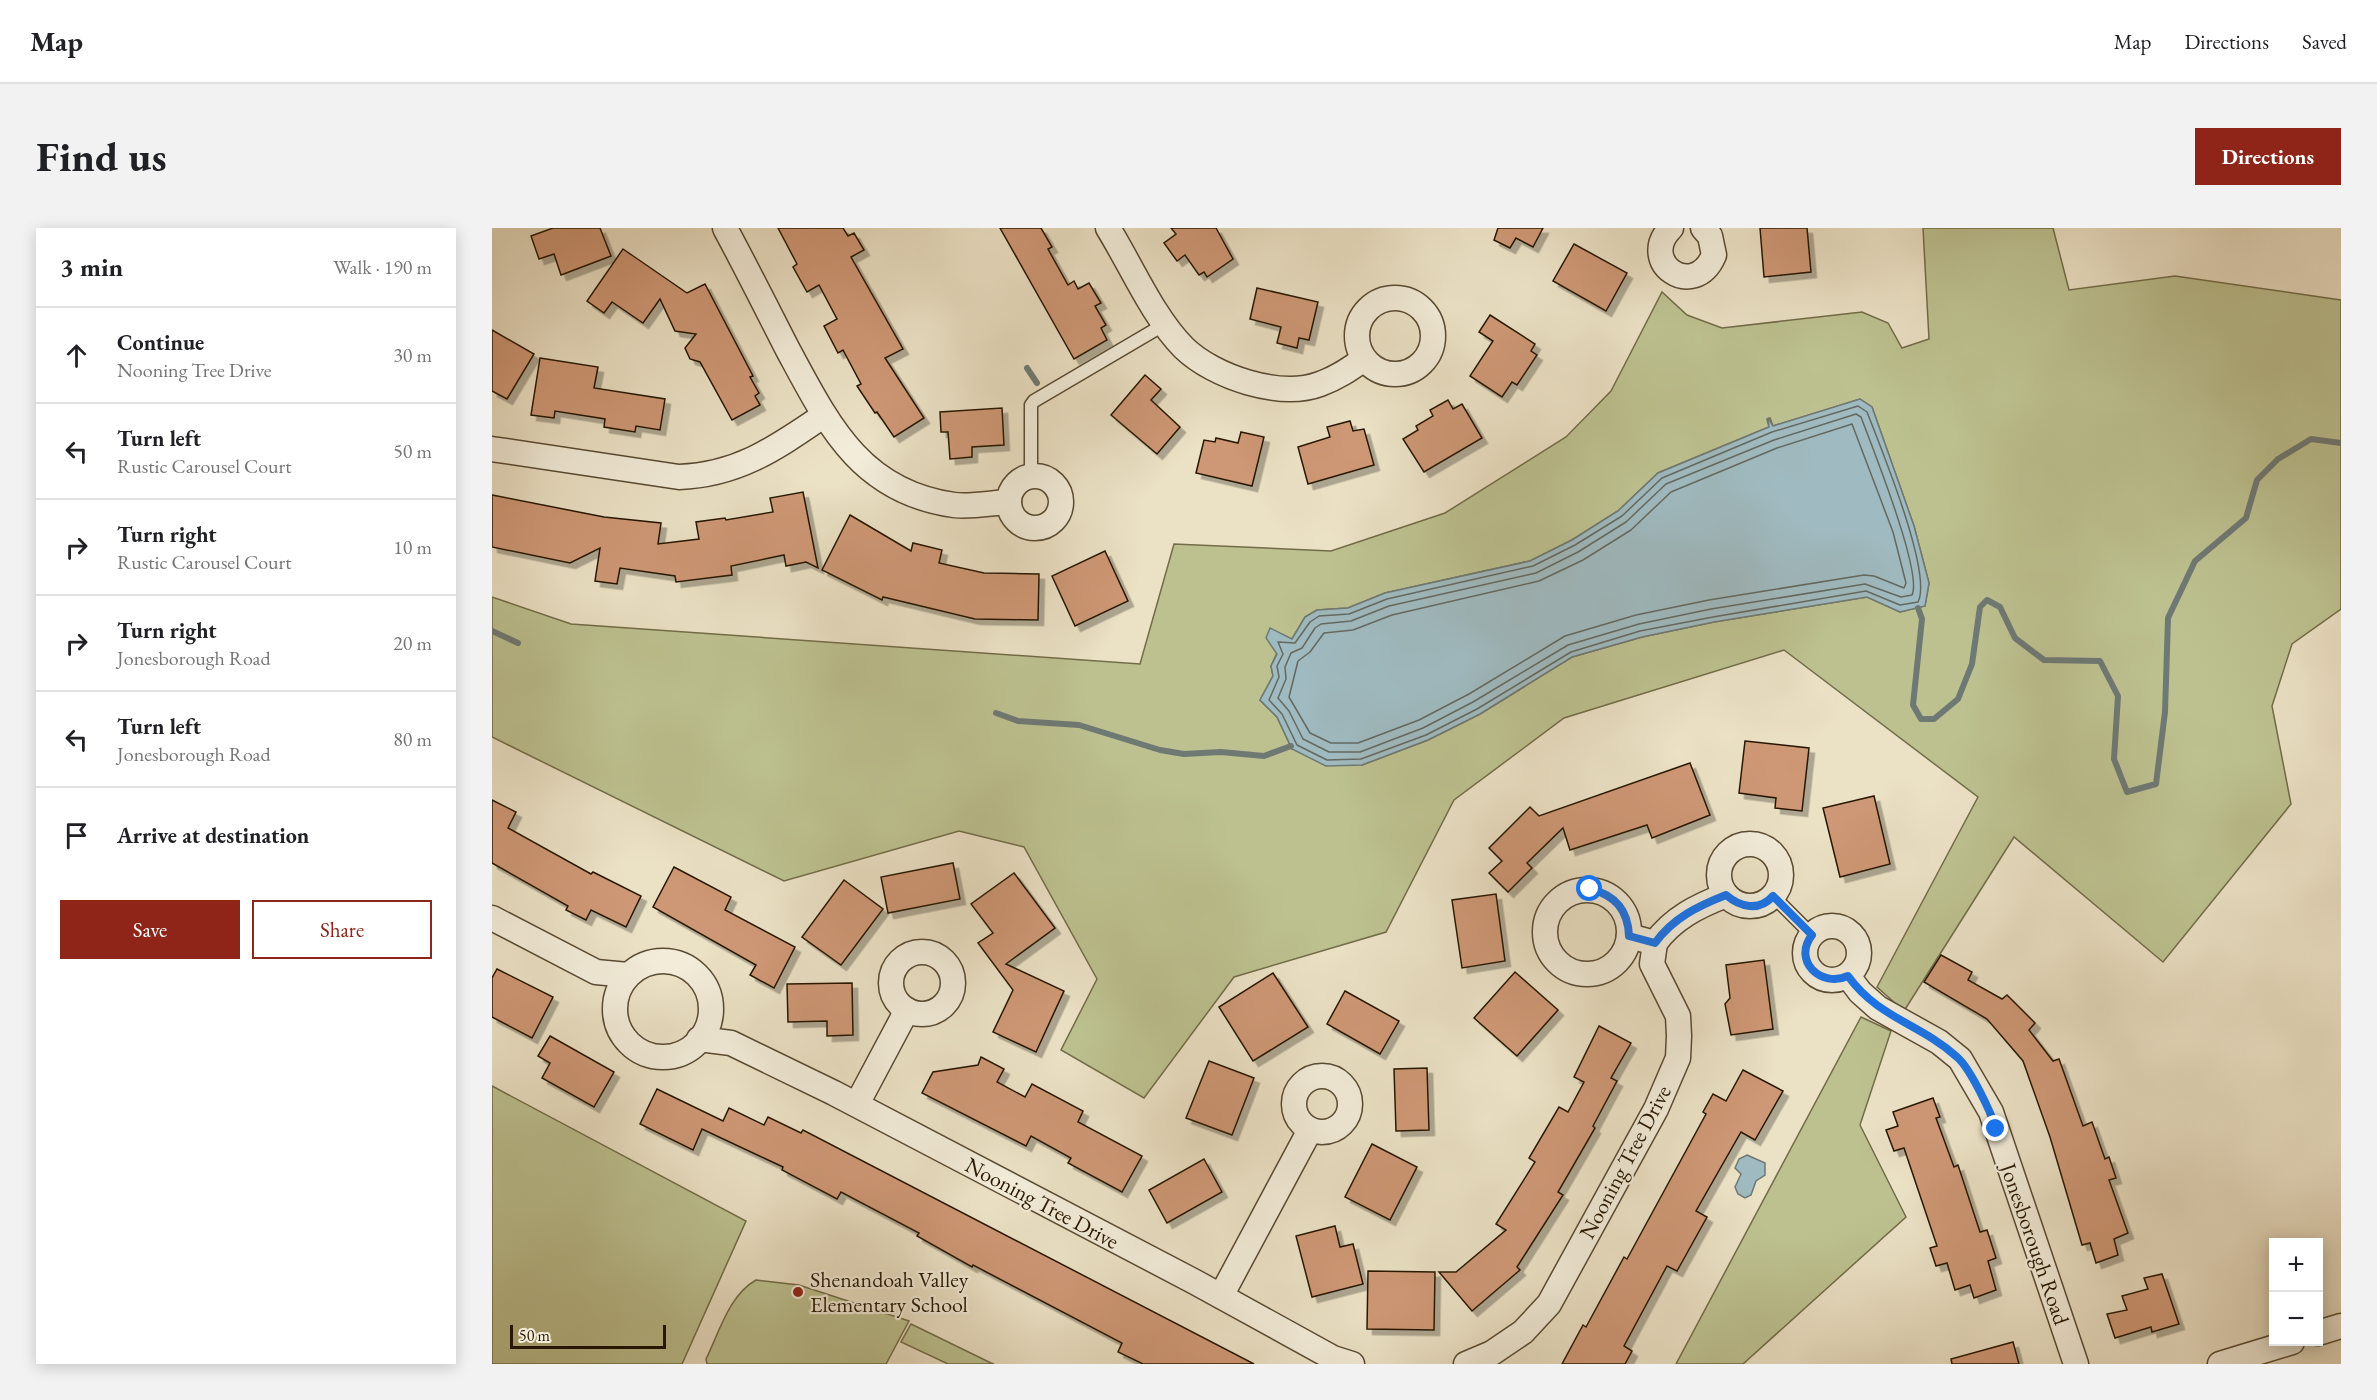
<!DOCTYPE html>
<html lang="en">
<head>
<meta charset="utf-8">
<style>
	body { margin:0; font-family:"EB Garamond",serif; background:#f2f2f2; color:#202124 }
	.controls { position:absolute; right:18px; bottom:18px; display:grid; overflow:hidden; border-radius:0px; box-shadow:0 3px 15px #0003 }
	.controls button { width:54px; height:54px; display:grid; place-items:center; padding:0; border:0; border-bottom:2px solid #e0e0e0; background:#fff; color:#202124; font:30px sans-serif }
	.scale { position:absolute; left:18px; bottom:15px; width:156px; box-sizing:border-box; padding-left:6px; border:3px solid #281801; border-top:0; font-size:16px; line-height:21px; white-space:nowrap; color:#281801; -webkit-text-stroke:4px #f2ecd9; paint-order:stroke }
	.stop { position:absolute; width:18px; height:18px; margin:-14px; border:4px solid #1a73e8; border-radius:50%; background:#fff }
	.stop.end { background:#1a73e8; border-color:#fff; box-shadow:0 2px 6px #0008 }
	.list { margin:0; padding:0; list-style:none }
	h2 { display:flex; justify-content:space-between; align-items:center; height:78px; margin:0; padding:0 24px; font-size:26px }
	h2 small { font-size:20px; font-weight:400; color:#757577 }
	.list li { display:grid; grid-template-columns:39px 1fr auto; gap:18px; align-items:center; box-sizing:border-box; height:96px; padding:0 24px; border-top:2px solid #e0e0e0 }
	.list b { display:block; font-size:22px; white-space:nowrap }
	.list p { margin:0; font-size:20px; white-space:nowrap; color:#757577 }
	.list em { font-size:20px; font-style:normal; color:#757577 }
	.actions { display:flex; gap:12px; padding:18px 24px }
	.actions a { flex:1; padding:14px 0; border:2px solid #8f2418; border-radius:0px; text-align:center; font-size:21px; color:#8f2418 }
	.actions .main { background:#8f2418; color:#fff }
	.icon { flex:none; width:33px; height:33px; fill:none; stroke:currentColor; stroke-width:2; stroke-linecap:round; stroke-linejoin:round }
	.map { position:relative; flex:none; width:1849px; height:1136px; overflow:hidden; border-radius:0px }
	header { display:flex; align-items:center; gap:36px; box-sizing:border-box; height:84px; padding:0 30px; background:#fff; border-bottom:2px solid #e0e0e0 }
	header strong { font-size:28px }
	nav { display:flex; gap:33px; margin-inline-start:auto; font-size:21px }
	.intro { display:flex; align-items:center; justify-content:space-between; box-sizing:border-box; height:144px; padding:0 36px }
	h1 { margin:0; font-size:42px }
	.button { padding:15px 27px; border-radius:0px; background:#8f2418; color:#fff; font-size:21px; font-weight:700 }
	main { display:flex; gap:36px; padding:0 36px }
	aside { flex:1; background:#fff; border-radius:0px; box-shadow:0 3px 15px #0003 }
	.map>svg:first-child { display:block }
</style>
</head>
<body>
<header>
<strong>Map</strong>
<nav><a>Map</a><a>Directions</a><a>Saved</a></nav>
</header>
<div class="intro"><h1>Find us</h1><a class="button">Directions</a></div>
<main>
<aside>
<h2>3 min<small>Walk · 190 m</small></h2>
<ul class="list">
<li><svg class="icon" aria-label="ahead" viewBox="0 0 24 24"><path d="M12 20V5M6 11l6-6 6 6"/></svg><div><b>Continue</b><p>Nooning Tree Drive</p></div><em>30 m</em></li>
<li><svg class="icon" aria-label="left" viewBox="0 0 24 24"><path d="M17 20v-9H6M10 6l-5 5 5 5"/></svg><div><b>Turn left</b><p>Rustic Carousel Court</p></div><em>50 m</em></li>
<li><svg class="icon" aria-label="right" viewBox="0 0 24 24"><path d="M7 20v-9h11M14 6l5 5-5 5"/></svg><div><b>Turn right</b><p>Rustic Carousel Court</p></div><em>10 m</em></li>
<li><svg class="icon" aria-label="right" viewBox="0 0 24 24"><path d="M7 20v-9h11M14 6l5 5-5 5"/></svg><div><b>Turn right</b><p>Jonesborough Road</p></div><em>20 m</em></li>
<li><svg class="icon" aria-label="left" viewBox="0 0 24 24"><path d="M17 20v-9H6M10 6l-5 5 5 5"/></svg><div><b>Turn left</b><p>Jonesborough Road</p></div><em>80 m</em></li>
<li><svg class="icon" aria-label="arrive" viewBox="0 0 24 24"><path d="M6 21V4h12l-3 4 3 4H6"/></svg><div><b>Arrive at destination</b></div></li>
</ul>
<div class="actions"><a class="main">Save</a><a>Share</a></div>
</aside>
<div class="map">
<svg width="1849" height="1136" viewBox="0 0 1849 1136">
	<defs>
		<filter id="shadow"><feDropShadow dx="5.5" dy="5.5" stdDeviation="0" flood-color="#0004"/></filter>
	</defs>
	<rect width="100%" height="100%" fill="#ebe1c5"/>
	<filter id="stains"><feTurbulence type="fractalNoise" baseFrequency=".00333" numOctaves="4"/><feColorMatrix values="0 0 0 0 .2 0 0 0 0 .09 0 0 0 0 .02 0 0 0 .5 -.17"/></filter>
	<radialGradient id="worn" r=".72"><stop offset=".6" stop-color="#630" stop-opacity="0"/><stop offset="1" stop-color="#630" stop-opacity=".3"/></radialGradient>
	<g fill="#bdc190" stroke="#726c48" stroke-width="1.5" fill-rule="evenodd">
		<path d="M 1431,0 L 1561,0 L 1577,62 L 1683,48 L 1849,72 L 1849,381 L 1800,416 L 1780,478 L 1799,576 L 1671,734 L 1522,609 L 1412,783 L 1385,759 L 1486,569 L 1292,422 L 1072,490 L 962,572 L 894,704 L 742,749 L 652,870 L 569,822 L 605,751 L 532,619 L 467,603 L 292,653 L 0,509 L 0,369 L 79,396 L 648,436 L 682,316 L 839,323 L 953,285 L 1074,209 L 1119,163 L 1170,64 L 1195,87 L 1230,100 L 1370,84 L 1396,95 L 1410,120 L 1437,111 ZM 1368,171 L 1380,179 L 1422,298 L 1437,355 L 1433,378 L 1408,384 L 1375,369 L 1222,394 L 1150,409 L 1080,429 L 988,486 L 936,512 L 870,537 L 800,521 L 785,489 L 768,472 L 781,448 L 779,438 L 785,425 L 800,411 L 813,389 L 825,382 L 856,380 L 893,365 L 1038,333 L 1080,312 L 1126,283 L 1166,245 L 1277,199 L 1275,191 L 1278,190 L 1281,198 Z"/>
		<path d="M 1369,789 L 1399,803 L 1368,897 L 1414,989 L 1251,1136 L 1184,1136 Z"/>
		<path d="M 0,858 L 254,993 L 190,1136 L 0,1136 Z"/>
		<path d="M 264,1052 L 307,1057 L 417,1093 L 394,1136 L 215,1136 L 214,1131 C 227,1105 237,1067 264,1052 Z"/>
		<path d="M 419,1096 L 499,1135 L 502,1136 L 456,1136 L 409,1114 Z"/>
	</g>
	<g fill="#9fbac0" stroke="#6f7974" stroke-width="1.5">
		<path d="M 1368,171 L 1380,179 L 1422,298 L 1437,355 L 1433,378 L 1408,384 L 1375,369 L 1222,394 L 1150,409 L 1080,429 L 988,486 L 936,512 L 870,537 L 834,538 L 800,521 L 785,489 L 768,472 L 781,448 L 779,438 L 785,426 L 774,410 L 778,400 L 800,411 L 813,389 L 825,382 L 856,380 L 893,365 L 1038,333 L 1080,312 L 1126,283 L 1166,245 L 1277,199 L 1276,190 L 1281,198 Z"/>
		<path d="M 1255,927 L 1273,935 L 1273,947 L 1264,953 L 1259,967 L 1253,970 L 1246,966 L 1243,959 L 1249,946 L 1243,940 L 1247,931 Z"/>
	</g>
	<g fill="none" stroke-linecap="round" stroke-linejoin="round">
		<g stroke="#646960" stroke-width="1.5">
			<path d="M 1366,178 L 1375,184 C 1388,218 1441,345 1426,374 L 1408,377 L 1374,363 L 1221,389 L 1148,403 L 1079,424 L 985,481 L 934,507 L 869,531 L 835,532 L 805,517 L 790,486 L 777,472 L 787,449 L 785,438 L 791,426 L 786,414 L 803,415 L 818,394 L 827,388 L 857,386 L 895,371 L 1041,338 L 1083,317 L 1130,288 L 1170,250 L 1280,204 Z"/>
			<path d="M 1364,186 L 1369,189 C 1380,219 1431,345 1420,367 L 1409,369 L 1373,356 L 1219,381 L 1147,396 L 1076,417 L 981,474 L 931,500 L 868,524 L 837,524 L 811,511 L 797,483 L 786,470 L 794,451 L 793,439 L 799,425 L 810,420 L 823,400 L 829,396 L 859,393 L 897,378 L 1044,345 L 1086,324 L 1134,294 L 1174,256 L 1282,212 Z"/>
			<path d="M 1360,196 L 1401,304 L 1414,355 L 1412,360 L 1382,348 L 1372,347 L 1217,372 L 1144,387 L 1073,408 L 977,466 L 927,492 L 866,515 L 839,515 L 818,505 L 797,469 L 806,433 L 818,424 L 832,405 L 861,402 L 900,387 L 1047,353 L 1091,332 L 1139,302 L 1179,264 L 1285,220 Z"/>
		</g>
		<g stroke="#6f7974" stroke-width="6">
			<path d="M 535,140 L 545,155"/>
			<path d="M 1426,380 L 1430,391 L 1421,477 L 1429,491 L 1442,491 L 1466,471 L 1480,436 L 1488,379 L 1495,372 L 1508,379 L 1523,410 L 1552,432 L 1608,433 L 1626,468 L 1622,531 L 1635,564 L 1664,556 L 1673,484 L 1676,390 L 1703,333 L 1754,290 L 1765,252 L 1786,231 L 1819,211 L 1849,215"/>
			<path d="M 0,403 L 26,415"/>
			<path d="M 504,485 L 526,493 L 587,497 L 668,522 L 692,526 L 729,524 L 772,528 L 799,518"/>
		</g>
	</g>
	<g fill="#ce9774" stroke="#281801" stroke-width="1.5" filter="url(#shadow)">
		<path d="M 61,0 L 108,0 L 119,28 L 69,47 L 62,26 L 47,31 L 39,8 Z"/>
		<path d="M 286,0 L 351,0 L 356,8 L 362,5 L 372,22 L 359,29 L 411,121 L 393,130 L 432,190 L 402,209 L 385,184 L 383,185 L 365,158 L 369,156 L 351,122 L 346,125 L 332,98 L 345,91 L 327,57 L 315,64 L 301,39 L 305,36 Z"/>
		<path d="M 508,0 L 549,0 L 560,19 L 556,21 L 576,57 L 582,53 L 586,61 L 597,55 L 609,75 L 603,78 L 614,97 L 609,100 L 615,112 L 582,131 Z"/>
		<path d="M 679,0 L 724,0 L 741,31 L 715,49 L 712,44 L 707,47 L 693,27 L 685,33 L 672,15 L 684,6 Z"/>
		<path d="M 1006,0 L 1051,0 L 1041,19 L 1024,10 L 1018,20 L 1002,12 Z"/>
		<path d="M 1268,0 L 1315,0 L 1319,44 L 1272,49 Z"/>
		<path d="M 1082,16 L 1135,45 L 1114,83 L 1061,53 Z"/>
		<path d="M 131,21 L 195,65 L 213,56 L 261,148 L 258,149 L 267,165 L 263,168 L 268,177 L 240,192 L 208,134 L 198,131 L 193,120 L 204,106 L 183,103 L 168,71 L 151,95 L 120,74 L 112,85 L 95,73 Z"/>
		<path d="M 765,60 L 826,74 L 817,112 L 807,110 L 805,120 L 785,115 L 789,99 L 758,91 Z"/>
		<path d="M 998,87 L 1043,116 L 1039,123 L 1045,127 L 1025,157 L 1020,154 L 1010,169 L 978,148 L 1001,113 L 987,104 Z"/>
		<path d="M 0,102 L 42,126 L 15,171 L 0,163 Z"/>
		<path d="M 48,130 L 106,139 L 102,160 L 173,171 L 168,202 L 144,198 L 143,204 L 112,199 L 113,191 L 63,183 L 62,190 L 39,187 Z"/>
		<path d="M 653,147 L 669,161 L 659,172 L 688,199 L 665,226 L 619,187 Z"/>
		<path d="M 956,172 L 961,181 L 970,176 L 990,210 L 932,244 L 911,211 L 926,202 L 924,198 L 941,188 L 938,182 Z"/>
		<path d="M 510,180 L 512,217 L 480,219 L 480,229 L 458,231 L 456,204 L 449,204 L 448,184 Z"/>
		<path d="M 858,193 L 861,203 L 872,201 L 882,237 L 816,256 L 806,219 L 838,209 L 835,199 Z"/>
		<path d="M 749,204 L 772,209 L 760,258 L 704,245 L 712,212 L 723,214 L 724,210 L 746,215 Z"/>
		<path d="M 311,264 L 326,340 L 314,334 L 294,338 L 292,327 L 239,338 L 240,347 L 184,354 L 183,348 L 128,340 L 125,356 L 103,353 L 108,320 L 78,335 L 0,319 L 0,267 L 112,289 L 169,295 L 166,316 L 207,311 L 204,294 L 233,290 L 234,292 L 281,284 L 278,270 Z"/>
		<path d="M 358,287 L 419,323 L 421,315 L 450,322 L 447,335 L 492,345 L 547,346 L 546,392 L 483,391 L 391,369 L 390,372 L 330,342 Z"/>
		<path d="M 613,323 L 636,373 L 583,398 L 560,348 Z"/>
		<path d="M 1253,513 L 1317,520 L 1310,583 L 1283,580 L 1284,570 L 1247,565 Z"/>
		<path d="M 1198,535 L 1218,587 L 1160,610 L 1155,597 L 1078,622 L 1071,600 L 1035,635 L 1040,640 L 1016,664 L 997,645 L 1010,633 L 997,620 L 1038,579 L 1047,588 Z"/>
		<path d="M 1382,568 L 1398,636 L 1348,649 L 1331,580 Z"/>
		<path d="M 0,572 L 24,584 L 16,600 L 99,646 L 101,644 L 149,668 L 134,699 L 99,682 L 94,692 L 74,682 L 76,678 L 0,635 Z"/>
		<path d="M 461,635 L 468,671 L 396,685 L 389,649 Z"/>
		<path d="M 182,639 L 239,669 L 233,682 L 303,719 L 282,760 L 258,747 L 264,737 L 161,679 Z"/>
		<path d="M 522,645 L 563,700 L 514,736 L 572,763 L 544,824 L 501,804 L 521,762 L 486,715 L 501,705 L 479,676 Z"/>
		<path d="M 352,652 L 391,681 L 349,737 L 310,709 Z"/>
		<path d="M 1004,666 L 1013,733 L 970,740 L 960,672 Z"/>
		<path d="M 1449,727 L 1480,744 L 1476,752 L 1510,771 L 1515,767 L 1543,795 L 1537,802 L 1561,833 L 1567,831 L 1591,898 L 1600,894 L 1613,931 L 1617,929 L 1624,950 L 1617,952 L 1636,1005 L 1622,1011 L 1626,1027 L 1604,1035 L 1598,1015 L 1590,1017 L 1558,909 L 1531,833 L 1495,791 L 1432,754 Z"/>
		<path d="M 1272,732 L 1281,801 L 1239,807 L 1233,776 L 1238,770 L 1234,737 Z"/>
		<path d="M 5,741 L 61,769 L 40,810 L 0,789 L 0,750 Z"/>
		<path d="M 1023,744 L 1066,782 L 1025,828 L 982,790 Z"/>
		<path d="M 781,745 L 816,799 L 761,833 L 727,779 Z"/>
		<path d="M 360,755 L 361,807 L 335,808 L 335,793 L 296,794 L 295,756 Z"/>
		<path d="M 853,763 L 907,793 L 888,826 L 835,796 Z"/>
		<path d="M 1107,798 L 1139,815 L 1119,850 L 1125,853 L 1101,898 L 1103,900 L 1066,964 L 1071,967 L 1025,1039 L 1028,1042 L 980,1083 L 947,1044 L 964,1044 L 1014,1002 L 1004,996 L 1043,934 L 1037,930 L 1067,879 L 1076,884 L 1092,854 L 1082,849 Z"/>
		<path d="M 58,808 L 122,844 L 102,879 L 50,850 L 58,835 L 46,828 Z"/>
		<path d="M 489,829 L 512,841 L 505,854 L 533,869 L 540,856 L 591,883 L 586,894 L 650,928 L 630,964 L 576,935 L 579,930 L 539,908 L 534,918 L 430,865 L 441,844 L 486,837 Z"/>
		<path d="M 717,833 L 762,850 L 740,907 L 694,890 Z"/>
		<path d="M 935,840 L 937,902 L 904,903 L 902,841 Z"/>
		<path d="M 1251,842 L 1291,863 L 1263,912 L 1249,904 L 1204,983 L 1215,989 L 1185,1043 L 1175,1038 L 1132,1118 L 1140,1123 L 1133,1136 L 1070,1136 L 1091,1097 L 1094,1099 L 1132,1029 L 1135,1031 L 1214,886 L 1211,884 L 1221,866 L 1234,873 Z"/>
		<path d="M 165,861 L 231,893 L 237,880 L 272,897 L 276,889 L 309,905 L 311,902 L 762,1136 L 651,1136 L 626,1124 L 630,1115 L 481,1037 L 480,1039 L 425,1008 L 427,1005 L 349,964 L 345,971 L 290,942 L 291,939 L 210,901 L 201,922 L 148,896 Z"/>
		<path d="M 1441,870 L 1448,889 L 1444,890 L 1462,939 L 1466,937 L 1488,1004 L 1495,1002 L 1504,1030 L 1496,1033 L 1504,1062 L 1482,1070 L 1478,1057 L 1463,1062 L 1455,1035 L 1444,1038 L 1438,1020 L 1445,1018 L 1412,920 L 1402,923 L 1394,902 L 1406,898 L 1401,884 Z"/>
		<path d="M 880,916 L 925,939 L 898,992 L 853,969 Z"/>
		<path d="M 712,931 L 730,964 L 675,995 L 657,962 Z"/>
		<path d="M 843,998 L 848,1019 L 861,1016 L 871,1056 L 820,1069 L 804,1008 Z"/>
		<path d="M 876,1043 L 943,1044 L 942,1102 L 875,1101 Z"/>
		<path d="M 1670,1046 L 1687,1096 L 1660,1104 L 1659,1099 L 1623,1110 L 1615,1086 L 1635,1082 L 1630,1068 L 1656,1061 L 1652,1050 Z"/>
		<path d="M 1521,1114 L 1527,1136 L 1460,1136 L 1459,1131 Z"/>
	</g>
	<g fill="none" stroke-linecap="round" stroke-linejoin="round">
		<g stroke="#594a32" stroke-width="15">
			<g id="lane">
				<path d="M 539,248 L 539,177 L 542,173 L 673,96"/>
				<path d="M 1281,668 L 1320,707"/>
			</g>
		</g>
		<g stroke="#594a32" stroke-width="27">
			<g id="street">
				<path d="M 233,0 C 255,41 275,81 296,122 C 336,196 368,264 462,277 C 479,279 499,275 517,274"/>
				<path d="M 616,0 C 639,37 661,89 692,120 C 722,149 788,171 828,156 C 845,150 858,141 872,131"/>
				<path d="M 1179,0 C 1145,34 1202,74 1222,27 L 1218,8 L 1211,0"/>
				<circle cx="903" cy="108" r="38"/>
				<path d="M 0,221 L 187,249 C 246,247 284,220 331,188"/>
				<circle cx="543" cy="274" r="26"/>
				<circle cx="1258" cy="647" r="31"/>
				<circle cx="1095" cy="704" r="42"/>
				<path d="M 0,690 L 104,744 L 136,747"/>
				<circle cx="1340" cy="725" r="27"/>
				<path d="M 1163,715 C 1181,690 1206,678 1234,667"/>
				<circle cx="430" cy="755" r="31"/>
				<circle cx="171" cy="781" r="48"/>
				<path d="M 1356,748 L 1368,764 L 1386,780 L 1447,814 L 1468,831 L 1499,884 L 1584,1136"/>
				<path d="M 207,811 L 239,815 L 342,865 L 703,1054 L 841,1130 L 860,1136"/>
				<circle cx="830" cy="876" r="28"/>
				<path d="M 365,876 L 415,782"/>
				<path d="M 729,1068 L 818,902"/>
				<path d="M 1826,1105 L 1849,1098"/>
				<path d="M 974,1136 L 1000,1125 L 1031,1104 L 1057,1076 L 1164,881 L 1186,830 L 1187,808 L 1186,788 L 1160,736 L 1163,715 L 1137,708"/>
				<path d="M 1728,1136 L 1800,1114"/>
			</g>
		</g>
		<use href="#lane" stroke="#f2ecd9" stroke-width="12"/>
		<use href="#street" stroke="#f2ecd9" stroke-width="24"/>
	</g>
	<g fill="none" stroke-linecap="round" stroke-linejoin="round">
		<path stroke="#1a73e8" stroke-width="8" d="M 1098,661 C 1123,667 1136,682 1137,708 L 1163,715 C 1181,690 1206,678 1234,667 C 1248,679 1267,684 1281,668 L 1320,707 C 1300,733 1329,760 1356,748 C 1386,790 1429,796 1465,829 C 1478,840 1499,884 1504,901"/>
	</g>
	<circle fill="#8f2418" stroke="#f2ecd9" stroke-width="2" cx="306" cy="1064" r="6"/>
	<g text-anchor="middle" dominant-baseline="central" stroke-width="4.5" stroke-linejoin="round" paint-order="stroke">
		<g font-size="22" fill="#281801" stroke="#f2ecd9">
			<text transform="translate(1133 934) rotate(-62)">Nooning Tree Drive</text>
			<text transform="translate(550 975) rotate(28)">Nooning Tree Drive</text>
			<text transform="translate(1543 1016) rotate(71)">Jonesborough Road</text>
		</g>
		<g font-size="22" fill="#281801" stroke="#f2ecd9" text-anchor="start">
			<text x="318" y="1051">Shenandoah Valley<tspan x="318" dy="25">Elementary School</tspan></text>
		</g>
	</g>
	<rect width="100%" height="100%" filter="url(#stains)"/>
	<rect width="100%" height="100%" fill="url(#worn)"/>
</svg>
<div class="controls">
<button>+</button>
<button>−</button>
</div>
<div class="scale">50 m</div>
<div class="stop" style="left:1098px;top:661px"></div>
<div class="stop end" style="left:1504px;top:901px"></div>
</div>
</main>
</body>
</html>
